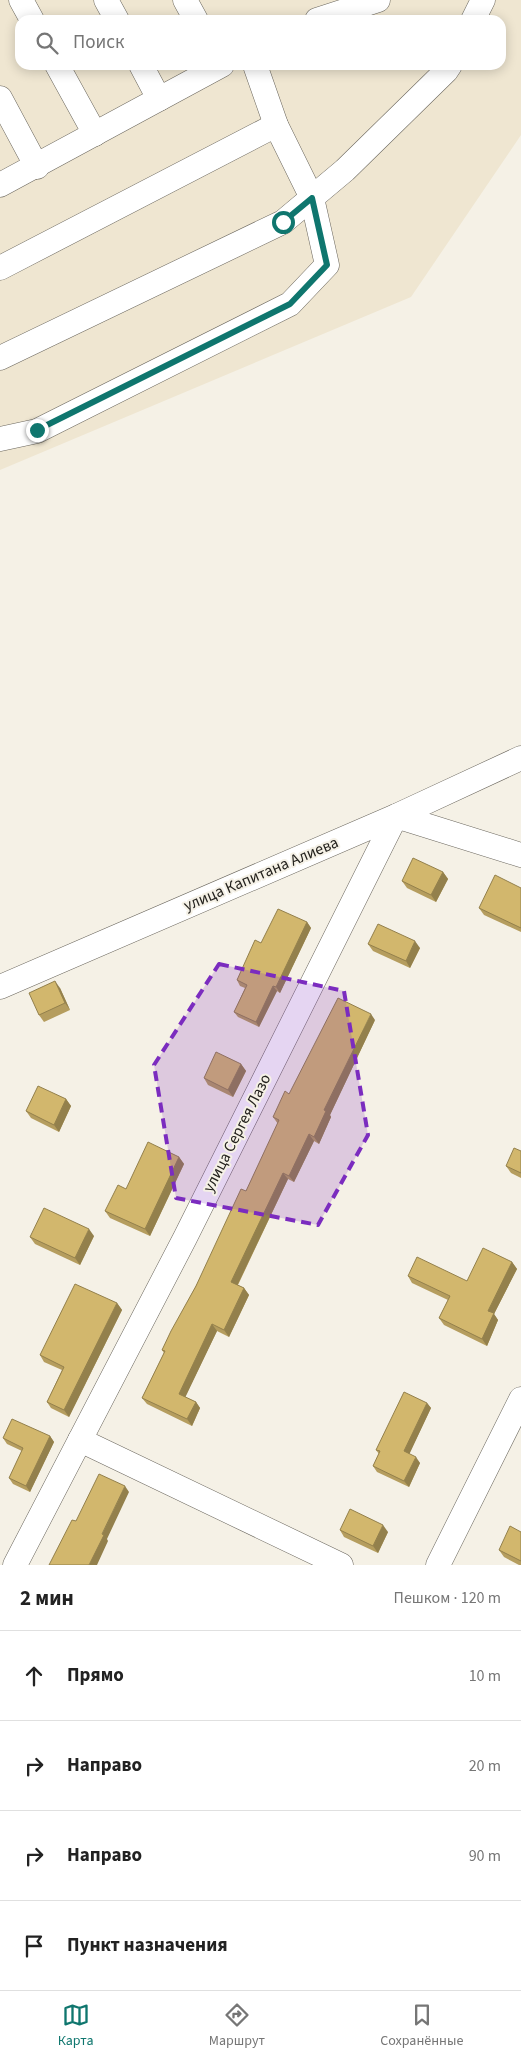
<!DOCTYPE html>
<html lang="ru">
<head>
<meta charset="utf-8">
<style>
	body { margin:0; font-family:"Source Sans 3",sans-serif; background:#f2f2f2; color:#222 }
	.stop { position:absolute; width:15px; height:15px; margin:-11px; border:4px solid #0f766e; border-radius:50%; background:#fff }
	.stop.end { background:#0f766e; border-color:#fff; box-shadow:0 1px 5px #0008 }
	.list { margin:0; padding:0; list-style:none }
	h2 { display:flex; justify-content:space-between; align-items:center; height:65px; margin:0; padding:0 20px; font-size:21px }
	h2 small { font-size:16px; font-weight:400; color:#767676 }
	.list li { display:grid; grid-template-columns:32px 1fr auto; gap:15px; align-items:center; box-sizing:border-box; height:90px; padding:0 20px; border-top:1px solid #e0e0e0 }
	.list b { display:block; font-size:19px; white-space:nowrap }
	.list em { font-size:16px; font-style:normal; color:#767676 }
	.icon { flex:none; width:28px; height:28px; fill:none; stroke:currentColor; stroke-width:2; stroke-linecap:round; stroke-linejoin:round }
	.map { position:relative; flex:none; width:521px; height:1565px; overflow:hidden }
	.search { position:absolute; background:#fff; box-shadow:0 2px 12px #0003; left:15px; right:15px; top:15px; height:55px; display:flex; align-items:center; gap:12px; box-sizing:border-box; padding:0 18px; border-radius:15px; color:#767676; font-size:19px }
	.sheet { height:425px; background:#fff }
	nav { display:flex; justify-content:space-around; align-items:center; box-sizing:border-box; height:70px; border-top:1px solid #e0e0e0; background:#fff; font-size:14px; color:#767676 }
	nav a { display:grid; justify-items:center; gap:2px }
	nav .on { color:#0f766e }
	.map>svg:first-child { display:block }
</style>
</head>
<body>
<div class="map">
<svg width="521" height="1565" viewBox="0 0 521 1565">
	<rect width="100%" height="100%" fill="#f5f1e6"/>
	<path fill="#efe6d1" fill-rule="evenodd" d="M 0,0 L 521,0 L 521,135 L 411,297 L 0,470 ZM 20,20 L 501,20 L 501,65 L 20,65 Z"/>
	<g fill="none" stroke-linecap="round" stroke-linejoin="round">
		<g stroke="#6a665d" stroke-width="25">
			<g id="minor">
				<path d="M 21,0 L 32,20"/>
				<path d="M 106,0 L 117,20"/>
				<path d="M 185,0 L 196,20"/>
				<path d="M 317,20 L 378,0"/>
				<path d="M 473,20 L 483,0"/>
				<path d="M 57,65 L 95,134"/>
				<path d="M 141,65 L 159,99"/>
				<path d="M 0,98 L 37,167"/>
				<path d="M 0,185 L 222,65"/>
				<path d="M 0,268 L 276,125"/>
				<path d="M 0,358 L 283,222 L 345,170 L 446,71 L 450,65"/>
				<path d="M 0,439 L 37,431 L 290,304 L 327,265 L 312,198 L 276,125 L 255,65"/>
				<path d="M 0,987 L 396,816 L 521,758"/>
				<path d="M 80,1440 L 341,1565"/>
				<path d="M 15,1565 L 185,1238 L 396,816 L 521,855"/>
				<path d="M 438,1565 L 521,1399"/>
			</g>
		</g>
		<use href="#minor" stroke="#fff" stroke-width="24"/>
	</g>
	<g fill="#b59d5e">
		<path d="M 443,872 L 448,879 L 436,902 L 407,888 L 402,881 Z"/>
		<path d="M 521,888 L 521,932 L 484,915 L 479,908 Z"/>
		<path d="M 307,922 L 311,928 L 280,993 L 277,991 L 259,1027 L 238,1017 L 234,1012 L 245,988 L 240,986 L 237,980 L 261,943 Z"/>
		<path d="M 368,944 L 420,948 L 410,968 L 373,951 Z"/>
		<path d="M 60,988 L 70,1010 L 44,1022 L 39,1015 Z"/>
		<path d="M 375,1020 L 330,1115 L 331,1117 L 319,1144 L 314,1141 L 294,1182 L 288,1179 L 238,1285 L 244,1288 L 249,1295 L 229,1337 L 217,1331 L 185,1397 L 196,1402 L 200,1408 L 192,1426 L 147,1404 L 142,1398 L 164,1353 L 162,1350 L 246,1191 L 278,1124 L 273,1117 L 289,1094 Z"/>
		<path d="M 241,1064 L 246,1071 L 233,1097 L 208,1085 L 204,1078 Z"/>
		<path d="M 66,1099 L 71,1106 L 59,1132 L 31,1118 L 26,1111 Z"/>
		<path d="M 521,1151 L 521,1178 L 511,1173 L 506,1166 Z"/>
		<path d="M 179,1157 L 184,1164 L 150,1236 L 110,1218 L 105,1211 L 126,1189 Z"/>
		<path d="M 94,1236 L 80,1265 L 35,1244 L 30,1237 Z"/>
		<path d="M 512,1262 L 517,1269 L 494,1314 L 498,1320 L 487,1346 L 444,1325 L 439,1318 L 448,1300 L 412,1283 L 408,1276 L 467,1281 Z"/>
		<path d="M 117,1303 L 122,1310 L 69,1417 L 51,1408 L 47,1402 L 62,1370 L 44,1362 L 40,1355 Z"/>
		<path d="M 427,1403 L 431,1408 L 409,1454 L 420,1463 L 409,1487 L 377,1472 L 373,1466 L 379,1454 L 376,1450 Z"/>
		<path d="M 50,1436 L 54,1442 L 30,1492 L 13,1484 L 9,1478 L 22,1451 L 7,1444 L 3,1438 Z"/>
		<path d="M 340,1530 L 388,1532 L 378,1553 L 344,1537 Z"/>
		<path d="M 521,1532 L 521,1565 L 519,1565 L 504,1557 L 499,1550 Z"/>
	</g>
	<g fill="#93804c">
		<path d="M 443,872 L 448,879 L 436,902 L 431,895 Z"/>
		<path d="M 307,922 L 311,928 L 280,993 L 276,987 Z"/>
		<path d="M 415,941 L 420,948 L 410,968 L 406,961 Z"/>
		<path d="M 55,981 L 60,988 L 70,1010 L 65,1003 Z"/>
		<path d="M 273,986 L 277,991 L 259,1027 L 256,1022 Z"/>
		<path d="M 371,1014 L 375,1020 L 330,1115 L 331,1117 L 319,1144 L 314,1137 L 324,1110 Z"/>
		<path d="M 241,1064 L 246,1071 L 233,1097 L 228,1090 Z"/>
		<path d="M 66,1099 L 71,1106 L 59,1132 L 54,1125 Z"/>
		<path d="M 309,1134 L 314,1141 L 294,1182 L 289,1176 Z"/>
		<path d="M 179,1157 L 184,1164 L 150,1236 L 145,1229 Z"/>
		<path d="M 283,1173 L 288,1179 L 236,1288 L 231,1282 Z"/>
		<path d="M 89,1229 L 94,1236 L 80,1265 L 75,1258 Z"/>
		<path d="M 512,1262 L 517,1269 L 494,1314 L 498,1320 L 487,1346 L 482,1339 L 488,1311 Z"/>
		<path d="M 244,1288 L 249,1295 L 229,1337 L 224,1330 Z"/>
		<path d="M 117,1303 L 122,1310 L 69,1417 L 64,1410 Z"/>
		<path d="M 212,1324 L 217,1331 L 184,1400 L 179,1394 Z"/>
		<path d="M 196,1402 L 200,1408 L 192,1426 L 187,1419 Z"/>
		<path d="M 427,1403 L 431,1408 L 408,1457 L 404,1451 Z"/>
		<path d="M 50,1436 L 54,1442 L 30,1492 L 26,1486 Z"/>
		<path d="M 416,1457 L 420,1463 L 409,1487 L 404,1481 Z"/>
		<path d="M 125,1486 L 129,1492 L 107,1539 L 108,1541 L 97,1565 L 89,1565 L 102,1534 Z"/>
		<path d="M 383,1525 L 388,1532 L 378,1553 L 373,1546 Z"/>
	</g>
	<g fill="#d2b76d" stroke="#93804c">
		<path d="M 413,858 L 443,872 L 431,895 L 402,881 Z"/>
		<path d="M 495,875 L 521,888 L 521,928 L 479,908 Z"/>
		<path d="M 278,909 L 307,922 L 276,987 L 273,986 L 256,1022 L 234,1012 L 247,985 L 237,980 L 255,940 L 261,943 Z"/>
		<path d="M 378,924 L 415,941 L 406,961 L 368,944 Z"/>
		<path d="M 55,981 L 65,1003 L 39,1015 L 29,993 Z"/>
		<path d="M 338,998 L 371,1014 L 324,1110 L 326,1111 L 314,1137 L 309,1134 L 289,1176 L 283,1173 L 231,1282 L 244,1288 L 224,1330 L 212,1324 L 179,1394 L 196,1402 L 187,1419 L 142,1398 L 165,1351 L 162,1350 L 171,1331 L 196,1286 L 241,1189 L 246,1191 L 279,1120 L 273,1117 L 285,1091 L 289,1094 Z"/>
		<path d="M 216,1052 L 241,1064 L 228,1090 L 204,1078 Z"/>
		<path d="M 38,1086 L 66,1099 L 54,1125 L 26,1111 Z"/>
		<path d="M 148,1142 L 179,1157 L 145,1229 L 105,1211 L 118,1185 L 126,1189 Z"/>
		<path d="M 514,1148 L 521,1151 L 521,1173 L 506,1166 Z"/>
		<path d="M 44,1208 L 89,1229 L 75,1258 L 30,1237 Z"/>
		<path d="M 483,1248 L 512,1262 L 488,1311 L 494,1313 L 482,1339 L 439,1318 L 450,1296 L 408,1276 L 417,1257 L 467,1281 Z"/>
		<path d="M 75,1284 L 117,1303 L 64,1410 L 47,1402 L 64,1367 L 40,1355 Z"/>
		<path d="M 404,1392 L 427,1403 L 404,1451 L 416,1457 L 404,1481 L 373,1466 L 380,1451 L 376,1450 Z"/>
		<path d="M 12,1419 L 50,1436 L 26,1486 L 9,1478 L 23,1448 L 3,1438 Z"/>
		<path d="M 99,1474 L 125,1486 L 102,1534 L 104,1535 L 89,1565 L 49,1565 L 72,1520 L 76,1521 Z"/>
		<path d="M 350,1509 L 383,1525 L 373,1546 L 340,1530 Z"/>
		<path d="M 510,1526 L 521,1532 L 521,1561 L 499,1550 Z"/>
	</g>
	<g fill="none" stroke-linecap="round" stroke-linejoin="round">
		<path stroke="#0f766e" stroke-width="6" d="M 37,430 L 290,304 L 327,265 L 312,198 L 283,222"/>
	</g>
	<path fill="#7b2cbf" fill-opacity="0.2" stroke="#7b2cbf" stroke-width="4" stroke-dasharray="10 6" stroke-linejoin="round" d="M 219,964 L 344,991 L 368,1135 L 318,1225 L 176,1198 L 154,1065 Z"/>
	<g text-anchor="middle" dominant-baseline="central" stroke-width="4" stroke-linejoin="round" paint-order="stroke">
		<g font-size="16" fill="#24221e" stroke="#f5f1e6">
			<text transform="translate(261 874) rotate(-23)">улица Капитана Алиева</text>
			<text transform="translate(237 1133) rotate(-63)">улица Сергея Лазо</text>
		</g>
	</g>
</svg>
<div class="stop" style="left:283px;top:222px"></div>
<div class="stop end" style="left:37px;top:430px"></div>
<div class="search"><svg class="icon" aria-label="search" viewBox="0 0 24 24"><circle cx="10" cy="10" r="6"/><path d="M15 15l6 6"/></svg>Поиск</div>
</div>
<section class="sheet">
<h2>2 мин<small>Пешком · 120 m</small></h2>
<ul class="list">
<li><svg class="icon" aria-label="ahead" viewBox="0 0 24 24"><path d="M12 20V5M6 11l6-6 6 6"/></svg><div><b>Прямо</b></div><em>10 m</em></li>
<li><svg class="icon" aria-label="right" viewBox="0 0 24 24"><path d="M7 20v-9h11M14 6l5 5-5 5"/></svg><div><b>Направо</b></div><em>20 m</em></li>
<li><svg class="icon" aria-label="right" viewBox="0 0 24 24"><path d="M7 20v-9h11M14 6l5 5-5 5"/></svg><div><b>Направо</b></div><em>90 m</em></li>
<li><svg class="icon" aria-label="arrive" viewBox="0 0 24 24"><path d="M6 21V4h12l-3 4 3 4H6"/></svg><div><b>Пункт назначения</b></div></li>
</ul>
</section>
<nav>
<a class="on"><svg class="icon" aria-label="map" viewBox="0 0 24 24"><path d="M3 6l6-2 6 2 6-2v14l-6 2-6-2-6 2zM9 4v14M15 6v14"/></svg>Карта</a>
<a><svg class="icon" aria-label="directions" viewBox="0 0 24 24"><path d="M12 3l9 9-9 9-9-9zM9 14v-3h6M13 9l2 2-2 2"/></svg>Маршрут</a>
<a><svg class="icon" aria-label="saved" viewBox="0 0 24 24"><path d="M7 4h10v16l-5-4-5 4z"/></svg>Сохранённые</a>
</nav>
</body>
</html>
